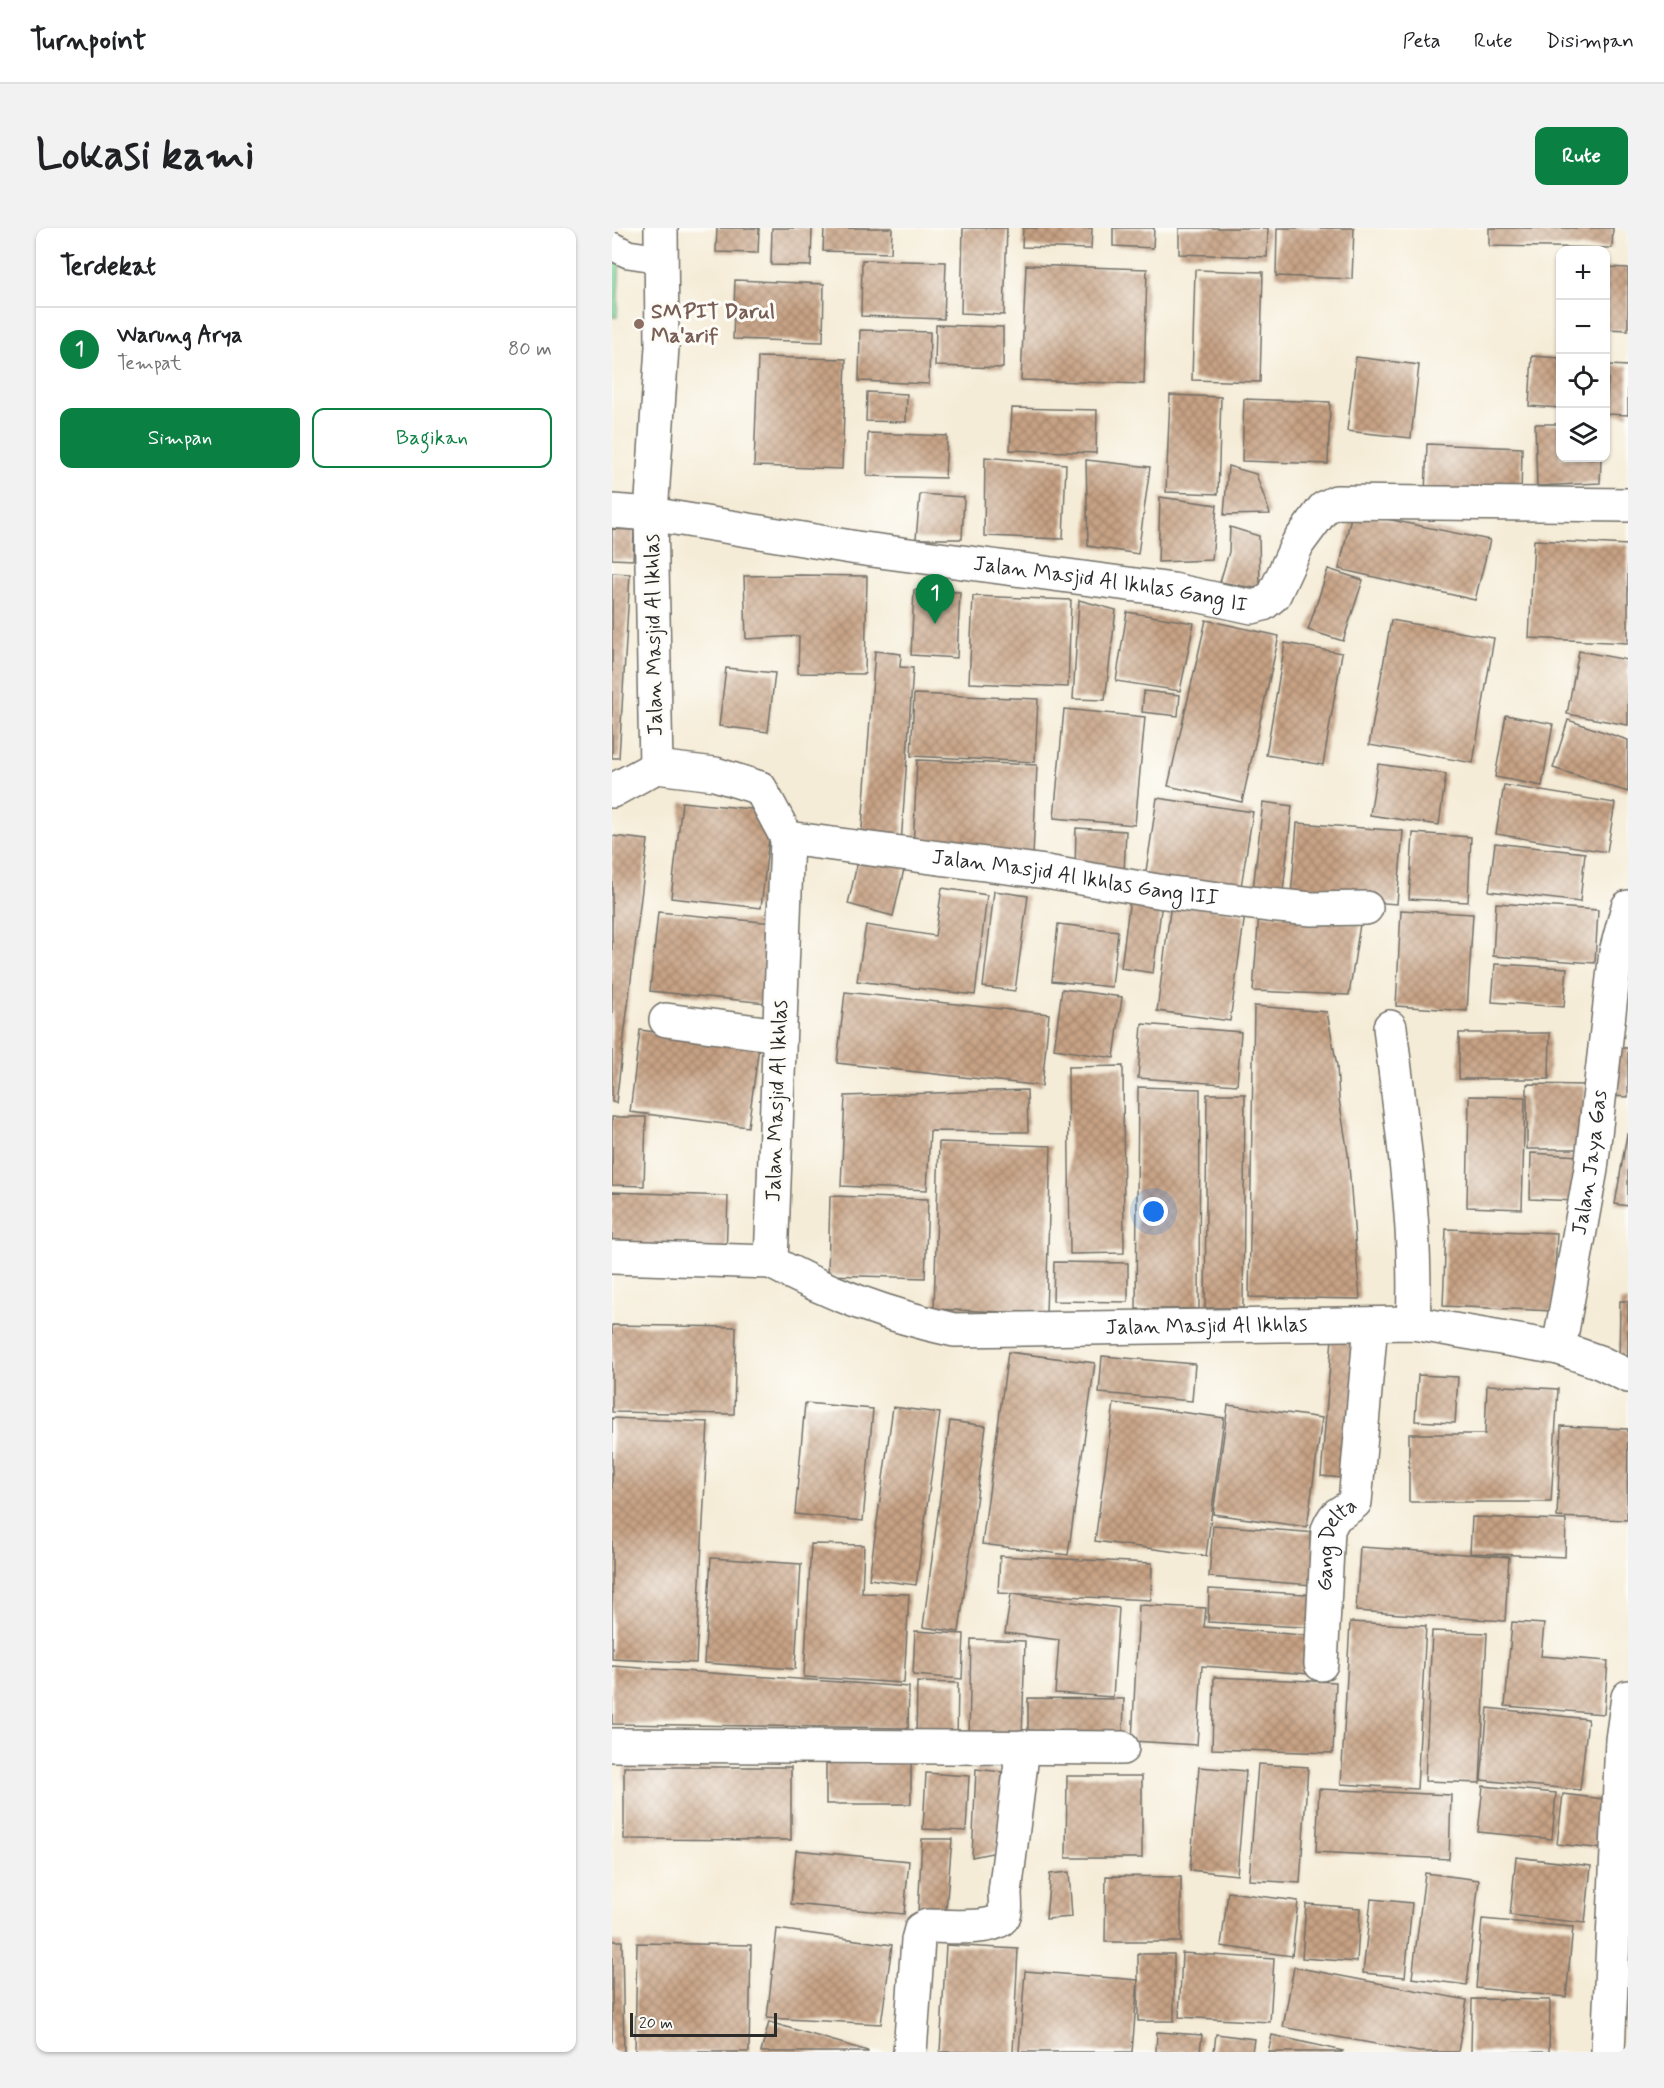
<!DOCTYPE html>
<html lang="id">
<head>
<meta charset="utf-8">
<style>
	body { margin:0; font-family:Mynerve,sans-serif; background:#f2f2f2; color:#202124 }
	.controls { position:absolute; right:18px; top:18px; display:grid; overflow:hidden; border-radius:12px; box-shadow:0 2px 4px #0004 }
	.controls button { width:54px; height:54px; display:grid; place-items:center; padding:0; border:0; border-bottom:2px solid #e0e0e0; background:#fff; color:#202124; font:30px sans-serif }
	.scale { position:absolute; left:18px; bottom:15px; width:147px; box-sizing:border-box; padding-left:6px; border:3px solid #2b2b2b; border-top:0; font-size:16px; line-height:21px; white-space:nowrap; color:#2b2b2b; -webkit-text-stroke:4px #fdfcf7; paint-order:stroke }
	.you { position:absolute; left:542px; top:984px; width:21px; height:21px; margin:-15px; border:4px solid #fff; border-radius:50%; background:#1a73e8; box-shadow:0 0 0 9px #1a73e833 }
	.badge { display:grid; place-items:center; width:39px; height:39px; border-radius:50%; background:#0b8043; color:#fff; font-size:20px; font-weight:700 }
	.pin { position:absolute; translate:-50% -50px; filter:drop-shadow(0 2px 3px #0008) }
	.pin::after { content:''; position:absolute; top:32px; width:21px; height:18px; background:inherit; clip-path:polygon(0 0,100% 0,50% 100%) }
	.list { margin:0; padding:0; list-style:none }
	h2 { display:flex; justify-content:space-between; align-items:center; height:78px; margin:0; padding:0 24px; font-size:26px }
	h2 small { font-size:20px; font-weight:400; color:#757577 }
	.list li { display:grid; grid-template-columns:39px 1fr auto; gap:18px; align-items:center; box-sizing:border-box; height:84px; padding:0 24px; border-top:2px solid #e0e0e0 }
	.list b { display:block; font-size:22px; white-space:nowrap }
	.list p { margin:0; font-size:20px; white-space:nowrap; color:#757577 }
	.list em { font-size:20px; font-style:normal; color:#757577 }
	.actions { display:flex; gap:12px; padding:18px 24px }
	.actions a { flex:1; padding:14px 0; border:2px solid #0b8043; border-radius:12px; text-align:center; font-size:21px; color:#0b8043 }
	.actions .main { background:#0b8043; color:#fff }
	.icon { flex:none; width:33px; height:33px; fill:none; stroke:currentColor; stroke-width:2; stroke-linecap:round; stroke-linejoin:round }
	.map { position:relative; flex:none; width:1016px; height:1824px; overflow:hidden; border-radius:12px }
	header { display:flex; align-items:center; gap:36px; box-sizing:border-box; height:84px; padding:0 30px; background:#fff; border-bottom:2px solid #e0e0e0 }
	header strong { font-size:28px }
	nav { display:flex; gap:33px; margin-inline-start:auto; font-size:21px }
	.intro { display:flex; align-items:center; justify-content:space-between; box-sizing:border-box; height:144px; padding:0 36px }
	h1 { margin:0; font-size:42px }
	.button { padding:15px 27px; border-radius:12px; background:#0b8043; color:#fff; font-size:21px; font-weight:700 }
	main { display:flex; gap:36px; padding:0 36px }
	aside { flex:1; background:#fff; border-radius:12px; box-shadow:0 2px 4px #0004 }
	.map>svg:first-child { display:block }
</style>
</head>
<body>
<header>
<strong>Turnpoint</strong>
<nav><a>Peta</a><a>Rute</a><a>Disimpan</a></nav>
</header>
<div class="intro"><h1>Lokasi kami</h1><a class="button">Rute</a></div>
<main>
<aside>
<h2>Terdekat<small></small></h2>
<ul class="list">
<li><span class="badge">1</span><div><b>Warung Arya</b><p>Tempat</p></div><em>80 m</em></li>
</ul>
<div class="actions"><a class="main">Simpan</a><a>Bagikan</a></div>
</aside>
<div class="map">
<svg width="1016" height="1824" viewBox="0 0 1016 1824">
	<defs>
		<pattern id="building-cross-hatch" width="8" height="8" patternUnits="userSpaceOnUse" patternTransform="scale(1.5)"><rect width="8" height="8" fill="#c7a284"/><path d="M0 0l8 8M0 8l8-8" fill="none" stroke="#a2846c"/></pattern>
	</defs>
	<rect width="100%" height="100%" fill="#fdfcf7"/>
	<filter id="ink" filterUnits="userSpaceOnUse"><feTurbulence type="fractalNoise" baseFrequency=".0167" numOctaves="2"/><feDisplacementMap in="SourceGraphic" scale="12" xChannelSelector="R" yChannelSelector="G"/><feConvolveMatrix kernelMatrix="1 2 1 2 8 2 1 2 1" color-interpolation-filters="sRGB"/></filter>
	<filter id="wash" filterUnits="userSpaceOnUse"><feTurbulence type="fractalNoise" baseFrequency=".008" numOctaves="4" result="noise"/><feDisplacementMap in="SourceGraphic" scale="24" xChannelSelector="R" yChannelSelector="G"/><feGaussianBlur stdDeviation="1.35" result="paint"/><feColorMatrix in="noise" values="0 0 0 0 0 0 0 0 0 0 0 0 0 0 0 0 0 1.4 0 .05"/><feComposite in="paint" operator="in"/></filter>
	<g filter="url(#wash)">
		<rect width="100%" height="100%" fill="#f5ecd7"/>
		<path fill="#81da9f" stroke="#568265" stroke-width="1.5" d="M 0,8 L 9,9 L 5,89 L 0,89 Z"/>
		<g id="blocks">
			<g fill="url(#building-cross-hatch)">
				<path d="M 105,0 L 147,0 L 146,25 L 104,24 Z"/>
				<path d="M 160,0 L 200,0 L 199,38 L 159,37 Z"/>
				<path d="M 212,0 L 280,0 L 279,25 L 211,23 Z"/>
				<path d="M 351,0 L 395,0 L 392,87 L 349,85 Z"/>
				<path d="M 411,0 L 480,0 L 479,21 L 410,19 Z"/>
				<path d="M 501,0 L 542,0 L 541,20 L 501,18 Z"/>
				<path d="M 567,0 L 656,0 L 655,29 L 567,26 Z"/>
				<path d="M 665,0 L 742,0 L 740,51 L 664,48 Z"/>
				<path d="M 877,0 L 1001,0 L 1000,20 L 877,18 Z"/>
				<path d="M 250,32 L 334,34 L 332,91 L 249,88 Z"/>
				<path d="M 414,37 L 535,41 L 532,156 L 409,152 Z"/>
				<path d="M 993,39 L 1016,40 L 1016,102 L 993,101 Z"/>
				<path d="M 583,42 L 651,44 L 648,154 L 580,152 Z"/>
				<path d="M 123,52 L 212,56 L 211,114 L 121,111 Z"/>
				<path d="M 324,97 L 391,99 L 391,140 L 323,138 Z"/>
				<path d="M 248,102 L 318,104 L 317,156 L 247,153 Z"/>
				<path d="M 920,128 L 948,130 L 948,180 L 917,178 Z"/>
				<path d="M 146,129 L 234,131 L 230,241 L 142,238 Z"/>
				<path d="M 744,129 L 807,137 L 799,210 L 735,203 Z"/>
				<path d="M 997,137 L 1016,138 L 1016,187 L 994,186 Z"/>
				<path d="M 255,164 L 295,166 L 294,194 L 254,193 Z"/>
				<path d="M 558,167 L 609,169 L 606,266 L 554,264 Z"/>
				<path d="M 632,171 L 718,174 L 716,236 L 630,233 Z"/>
				<path d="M 400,180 L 485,182 L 484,225 L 398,222 Z"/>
				<path d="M 923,196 L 948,196 L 948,230 L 989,230 L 988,255 L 925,258 Z"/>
				<path d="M 256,205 L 335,208 L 333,250 L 255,248 Z"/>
				<path d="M 815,216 L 910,220 L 909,270 L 813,266 Z"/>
				<path d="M 373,229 L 454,236 L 451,311 L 372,308 Z"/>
				<path d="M 474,232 L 538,239 L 526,326 L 476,318 Z"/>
				<path d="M 616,238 L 644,246 L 658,286 L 612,287 Z"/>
				<path d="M 308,266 L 352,269 L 350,311 L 304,311 Z"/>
				<path d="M 548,269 L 605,277 L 600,332 L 546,334 Z"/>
				<path d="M 740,284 L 878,312 L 863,372 L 727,341 Z"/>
				<path d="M 618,299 L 647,308 L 648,361 L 608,354 L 617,324 Z"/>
				<path d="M 0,301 L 22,302 L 21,332 L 0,331 Z"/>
				<path d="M 922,312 L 1016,317 L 1016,415 L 917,410 Z"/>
				<path d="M 716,341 L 751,352 L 731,413 L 696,402 Z"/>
				<path d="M 0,345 L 18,346 L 7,530 L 0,530 Z"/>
				<path d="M 188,347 L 255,348 L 253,446 L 186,445 L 187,408 L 134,411 L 132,348 Z"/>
				<path d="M 302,362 L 348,364 L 345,430 L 299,427 Z"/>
				<path d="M 361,368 L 459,372 L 456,459 L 357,455 Z"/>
				<path d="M 467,372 L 504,382 L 493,472 L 461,471 Z"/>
				<path d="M 515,384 L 582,395 L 568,463 L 504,453 Z"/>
				<path d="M 594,392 L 667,408 L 630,574 L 556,558 Z"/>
				<path d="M 779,392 L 882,410 L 861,535 L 757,517 Z"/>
				<path d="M 673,415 L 730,425 L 711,537 L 654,527 Z"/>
				<path d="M 263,423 L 289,426 L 288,439 L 301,440 L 289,617 L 249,614 Z"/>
				<path d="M 967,423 L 1016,432 L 1016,497 L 955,486 Z"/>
				<path d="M 114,440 L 163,445 L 156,504 L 107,498 Z"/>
				<path d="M 532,463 L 568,467 L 566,488 L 530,484 Z"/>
				<path d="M 302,466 L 426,471 L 423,534 L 299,528 Z"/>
				<path d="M 452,481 L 533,489 L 523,597 L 442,590 Z"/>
				<path d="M 894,487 L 941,496 L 930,558 L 883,549 Z"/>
				<path d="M 956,492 L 1016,512 L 1016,564 L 941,540 Z"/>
				<path d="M 305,532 L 425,537 L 421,628 L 301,623 Z"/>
				<path d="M 766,536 L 834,546 L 827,597 L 758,587 Z"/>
				<path d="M 892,557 L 1003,575 L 995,624 L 884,606 Z"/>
				<path d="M 545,570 L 641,584 L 628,665 L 533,650 Z"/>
				<path d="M 70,574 L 160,583 L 149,680 L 59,670 Z"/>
				<path d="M 651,574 L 680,578 L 670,674 L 640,670 Z"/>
				<path d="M 685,595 L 791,603 L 785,676 L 679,668 Z"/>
				<path d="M 464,600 L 514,603 L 512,645 L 463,643 Z"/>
				<path d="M 801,605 L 859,609 L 856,674 L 797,671 Z"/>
				<path d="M 0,608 L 36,612 L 4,875 L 0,874 Z"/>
				<path d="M 883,615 L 973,625 L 968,674 L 877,663 Z"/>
				<path d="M 248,623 L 294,633 L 281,688 L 236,676 Z"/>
				<path d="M 330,660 L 375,667 L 363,767 L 245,753 L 254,697 L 323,708 Z"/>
				<path d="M 519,662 L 551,666 L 541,745 L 509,740 Z"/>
				<path d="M 382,663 L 416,668 L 403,763 L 371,759 Z"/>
				<path d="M 559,675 L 633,686 L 618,793 L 545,783 Z"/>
				<path d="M 884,675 L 986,682 L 983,735 L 881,728 Z"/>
				<path d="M 789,682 L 861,686 L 855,783 L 784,778 Z"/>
				<path d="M 46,684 L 162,695 L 154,775 L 38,763 Z"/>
				<path d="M 647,685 L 748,696 L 737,767 L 641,763 Z"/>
				<path d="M 446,696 L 506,703 L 500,759 L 440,753 Z"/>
				<path d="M 883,736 L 955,740 L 952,779 L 880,774 Z"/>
				<path d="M 450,761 L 510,769 L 502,830 L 442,821 Z"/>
				<path d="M 233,764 L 437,786 L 430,858 L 225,835 Z"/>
				<path d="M 642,778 L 715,784 L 725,838 L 727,871 L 736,926 L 748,1071 L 637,1069 Z"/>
				<path d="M 530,796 L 629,804 L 625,857 L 526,850 Z"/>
				<path d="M 28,802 L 147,818 L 136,899 L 18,884 Z"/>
				<path d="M 847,805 L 938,805 L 937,851 L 847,851 Z"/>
				<path d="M 1004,820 L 1016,820 L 1016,869 L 1001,868 Z"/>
				<path d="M 511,838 L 512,1025 L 458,1026 L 456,839 Z"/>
				<path d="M 915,856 L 973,857 L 971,921 L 915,921 Z"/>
				<path d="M 526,859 L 588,861 L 587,1081 L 524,1081 Z"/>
				<path d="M 415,862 L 416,904 L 318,903 L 315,962 L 229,958 L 233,868 Z"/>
				<path d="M 595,866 L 633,866 L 631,1080 L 593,1080 Z"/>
				<path d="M 857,868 L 913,869 L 910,981 L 855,979 Z"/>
				<path d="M 0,889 L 34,889 L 32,958 L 0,957 Z"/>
				<path d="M 1015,906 L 1016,906 L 1016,978 L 1003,976 Z"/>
				<path d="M 327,914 L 439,918 L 434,1086 L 322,1081 Z"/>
				<path d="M 919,925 L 967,928 L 965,973 L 918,971 Z"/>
				<path d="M 0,964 L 116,968 L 114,1030 L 0,1026 Z"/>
				<path d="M 218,968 L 316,971 L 313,1050 L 216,1047 Z"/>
				<path d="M 834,1001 L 945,1005 L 941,1083 L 831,1078 Z"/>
				<path d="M 442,1034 L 516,1035 L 516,1074 L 441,1073 Z"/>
				<path d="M 1008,1073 L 1016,1073 L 1016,1139 L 1007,1139 Z"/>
				<path d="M 0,1097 L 124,1099 L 122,1186 L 0,1184 Z"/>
				<path d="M 720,1110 L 751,1113 L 740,1251 L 709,1248 Z"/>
				<path d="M 396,1124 L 483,1135 L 456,1327 L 370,1316 Z"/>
				<path d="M 490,1128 L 583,1136 L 580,1173 L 487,1165 Z"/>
				<path d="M 806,1147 L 846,1149 L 843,1195 L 803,1193 Z"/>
				<path d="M 875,1157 L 946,1161 L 939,1274 L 797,1274 L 797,1206 L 873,1206 Z"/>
				<path d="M 193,1175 L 261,1181 L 251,1293 L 183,1286 Z"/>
				<path d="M 502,1175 L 612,1190 L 594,1328 L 483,1313 Z"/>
				<path d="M 616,1177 L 710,1190 L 695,1299 L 601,1286 Z"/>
				<path d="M 281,1179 L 328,1185 L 304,1357 L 257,1351 Z"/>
				<path d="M 0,1190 L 96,1194 L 84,1435 L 0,1431 Z"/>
				<path d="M 338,1193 L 374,1198 L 347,1404 L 311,1399 Z"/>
				<path d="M 949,1198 L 1016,1201 L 1015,1292 L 945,1289 Z"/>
				<path d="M 860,1289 L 954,1292 L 953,1329 L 858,1325 Z"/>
				<path d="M 601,1297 L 705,1305 L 701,1357 L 597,1349 Z"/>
				<path d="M 199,1316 L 252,1317 L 250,1365 L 297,1366 L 292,1455 L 192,1449 Z"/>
				<path d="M 748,1319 L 897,1329 L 893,1393 L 744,1383 Z"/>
				<path d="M 388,1328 L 540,1335 L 539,1372 L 386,1365 Z"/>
				<path d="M 99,1330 L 189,1336 L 183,1441 L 92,1435 Z"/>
				<path d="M 597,1361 L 711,1367 L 710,1400 L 596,1394 Z"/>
				<path d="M 399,1366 L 507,1380 L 501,1469 L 443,1465 L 447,1412 L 393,1405 Z"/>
				<path d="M 527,1377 L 594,1380 L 592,1399 L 701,1408 L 698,1446 L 590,1438 L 585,1517 L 520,1513 Z"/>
				<path d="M 738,1394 L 814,1398 L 805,1561 L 729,1556 Z"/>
				<path d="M 900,1394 L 932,1396 L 929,1428 L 996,1433 L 992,1486 L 893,1478 Z"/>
				<path d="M 303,1403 L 352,1406 L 350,1451 L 301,1447 Z"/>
				<path d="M 820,1403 L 875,1405 L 868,1555 L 813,1553 Z"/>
				<path d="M 359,1411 L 413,1413 L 410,1511 L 357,1510 Z"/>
				<path d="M 0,1438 L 297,1459 L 296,1500 L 0,1496 Z"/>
				<path d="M 602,1449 L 724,1454 L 721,1525 L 600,1521 Z"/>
				<path d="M 305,1454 L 346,1455 L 345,1513 L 304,1513 Z"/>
				<path d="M 416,1470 L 512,1471 L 511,1512 L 416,1510 Z"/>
				<path d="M 876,1480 L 976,1491 L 968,1562 L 869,1552 Z"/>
				<rect x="214" y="1535" width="85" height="41"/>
				<path d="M 646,1536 L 696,1539 L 688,1655 L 637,1652 Z"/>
				<path d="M 12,1539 L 179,1539 L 179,1612 L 12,1611 Z"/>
				<path d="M 587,1539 L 634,1543 L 625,1647 L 578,1642 Z"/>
				<path d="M 364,1541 L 390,1544 L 385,1624 L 360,1629 Z"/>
				<path d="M 314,1545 L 357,1548 L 354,1603 L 311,1601 Z"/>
				<path d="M 455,1548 L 530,1548 L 530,1630 L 454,1630 Z"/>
				<path d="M 871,1558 L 944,1565 L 940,1611 L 866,1604 Z"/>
				<path d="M 707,1561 L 839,1567 L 837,1631 L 704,1624 Z"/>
				<path d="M 951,1566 L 999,1572 L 993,1621 L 945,1616 Z"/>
				<path d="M 310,1611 L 340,1611 L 334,1682 L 306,1685 Z"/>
				<path d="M 184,1622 L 297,1633 L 292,1686 L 179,1676 Z"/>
				<path d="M 904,1629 L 979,1638 L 973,1695 L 898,1687 Z"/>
				<path d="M 457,1644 L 460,1689 L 434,1691 L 438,1646 Z"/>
				<path d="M 813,1645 L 867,1652 L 855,1757 L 800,1750 Z"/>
				<path d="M 494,1648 L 569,1649 L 569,1714 L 493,1714 Z"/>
				<path d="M 616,1664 L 686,1673 L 680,1728 L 609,1718 Z"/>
				<path d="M 759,1671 L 800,1675 L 793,1749 L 751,1745 Z"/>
				<path d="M 694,1676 L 748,1680 L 745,1734 L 690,1730 Z"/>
				<path d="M 870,1691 L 961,1699 L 954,1769 L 864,1760 Z"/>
				<path d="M 165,1701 L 280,1717 L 269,1796 L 155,1790 Z"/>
				<path d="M 0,1713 L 10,1713 L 12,1824 L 0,1824 Z"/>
				<path d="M 25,1715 L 139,1717 L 137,1824 L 23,1824 Z"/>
				<path d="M 334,1717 L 406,1721 L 401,1824 L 328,1824 Z"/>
				<path d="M 570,1725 L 662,1731 L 658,1794 L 567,1789 Z"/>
				<rect x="526" y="1726" width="36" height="67"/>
				<path d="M 682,1739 L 855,1772 L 846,1824 L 807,1824 L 671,1799 Z"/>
				<path d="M 413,1743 L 526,1752 L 520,1824 L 407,1824 Z"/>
				<path d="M 860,1771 L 938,1772 L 937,1824 L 859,1824 Z"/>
				<path d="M 157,1794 L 256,1823 L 256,1824 L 149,1824 Z"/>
				<path d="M 545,1804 L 590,1807 L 588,1824 L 544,1824 Z"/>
				<path d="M 604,1806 L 642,1811 L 640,1824 L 602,1824 Z"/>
				<path d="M 660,1807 L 731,1823 L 730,1824 L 656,1824 Z"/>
			</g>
		</g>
	</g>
	<g filter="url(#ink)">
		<use href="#blocks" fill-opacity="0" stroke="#726f67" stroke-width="1.5"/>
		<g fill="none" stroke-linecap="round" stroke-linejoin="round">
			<g stroke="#726f67" stroke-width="30">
				<path id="lane" d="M 0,18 L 16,26 L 49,31"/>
			</g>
			<g stroke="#726f67" stroke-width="36">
				<g id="street">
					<path id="s1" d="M 0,283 L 39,286 L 245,320 L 561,362 L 640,379 L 651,376 L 662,367 L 686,315 L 712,280 L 724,274 L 1016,277"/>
					<path id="s2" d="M 44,539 L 103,546 L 148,560 L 175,610 L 159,1034 C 220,1067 275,1087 342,1102 L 801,1095 L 947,1120 L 987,1134 L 1016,1148"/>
					<path d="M 44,539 L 39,286 L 50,119 L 49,0"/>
					<path d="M 0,563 L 44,539"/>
					<path id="s3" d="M 175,610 L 434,644 L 552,664 L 656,677 L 700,681 L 754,680"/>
					<path d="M 54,792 L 167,807"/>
					<path d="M 778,799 C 789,897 806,996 801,1095"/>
					<path d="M 0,1029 L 159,1034"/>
					<path id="s4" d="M 947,1120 L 979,941 L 1004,724 L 1016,679"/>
					<path id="s5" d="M 709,1436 L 716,1302 C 725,1280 729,1288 743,1274 L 759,1096"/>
					<path d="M 0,1517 L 510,1520"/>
					<path d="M 298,1824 L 306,1712 L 309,1701 L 315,1698 C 331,1698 382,1703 391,1689 C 395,1683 393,1673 393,1665 L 411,1519"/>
					<path d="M 996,1824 L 1010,1512 L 1016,1469"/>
				</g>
			</g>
			<use href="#lane" stroke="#fff" stroke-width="27"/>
			<use href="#street" stroke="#fff" stroke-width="33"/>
		</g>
	</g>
	<circle fill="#8d6e63" stroke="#fdfcf7" stroke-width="2" cx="27" cy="96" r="6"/>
	<g text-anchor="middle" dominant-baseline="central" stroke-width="6" stroke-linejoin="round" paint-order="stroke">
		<g font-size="21" font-weight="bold" fill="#785e54" stroke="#fdfcf7" text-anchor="start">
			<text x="39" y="84">SMPIT Darul<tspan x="39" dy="24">Ma'arif</tspan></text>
		</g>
		<g font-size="21" fill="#2b2b2b" stroke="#fdfcf7">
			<text stroke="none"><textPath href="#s1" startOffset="504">Jalan Masjid Al Ikhlas Gang II</textPath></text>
			<text transform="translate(42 407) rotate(-91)">Jalan Masjid Al Ikhlas</text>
			<text stroke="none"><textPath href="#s3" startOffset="291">Jalan Masjid Al Ikhlas Gang III</textPath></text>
			<text transform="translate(165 873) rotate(-88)">Jalan Masjid Al Ikhlas</text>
			<text stroke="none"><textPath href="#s4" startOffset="188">Jalan Jaya Gas</textPath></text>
			<text stroke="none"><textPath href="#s2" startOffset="1036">Jalan Masjid Al Ikhlas</textPath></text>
			<text stroke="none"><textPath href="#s5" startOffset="123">Gang Delta</textPath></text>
		</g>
	</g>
</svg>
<div class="controls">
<button>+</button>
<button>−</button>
<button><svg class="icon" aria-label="locate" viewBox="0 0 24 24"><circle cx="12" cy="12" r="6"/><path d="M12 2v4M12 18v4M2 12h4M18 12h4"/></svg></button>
<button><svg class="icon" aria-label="layers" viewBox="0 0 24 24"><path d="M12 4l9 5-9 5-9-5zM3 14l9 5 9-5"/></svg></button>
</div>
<div class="scale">20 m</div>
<div class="you"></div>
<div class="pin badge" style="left:323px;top:396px">1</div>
</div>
</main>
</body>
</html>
